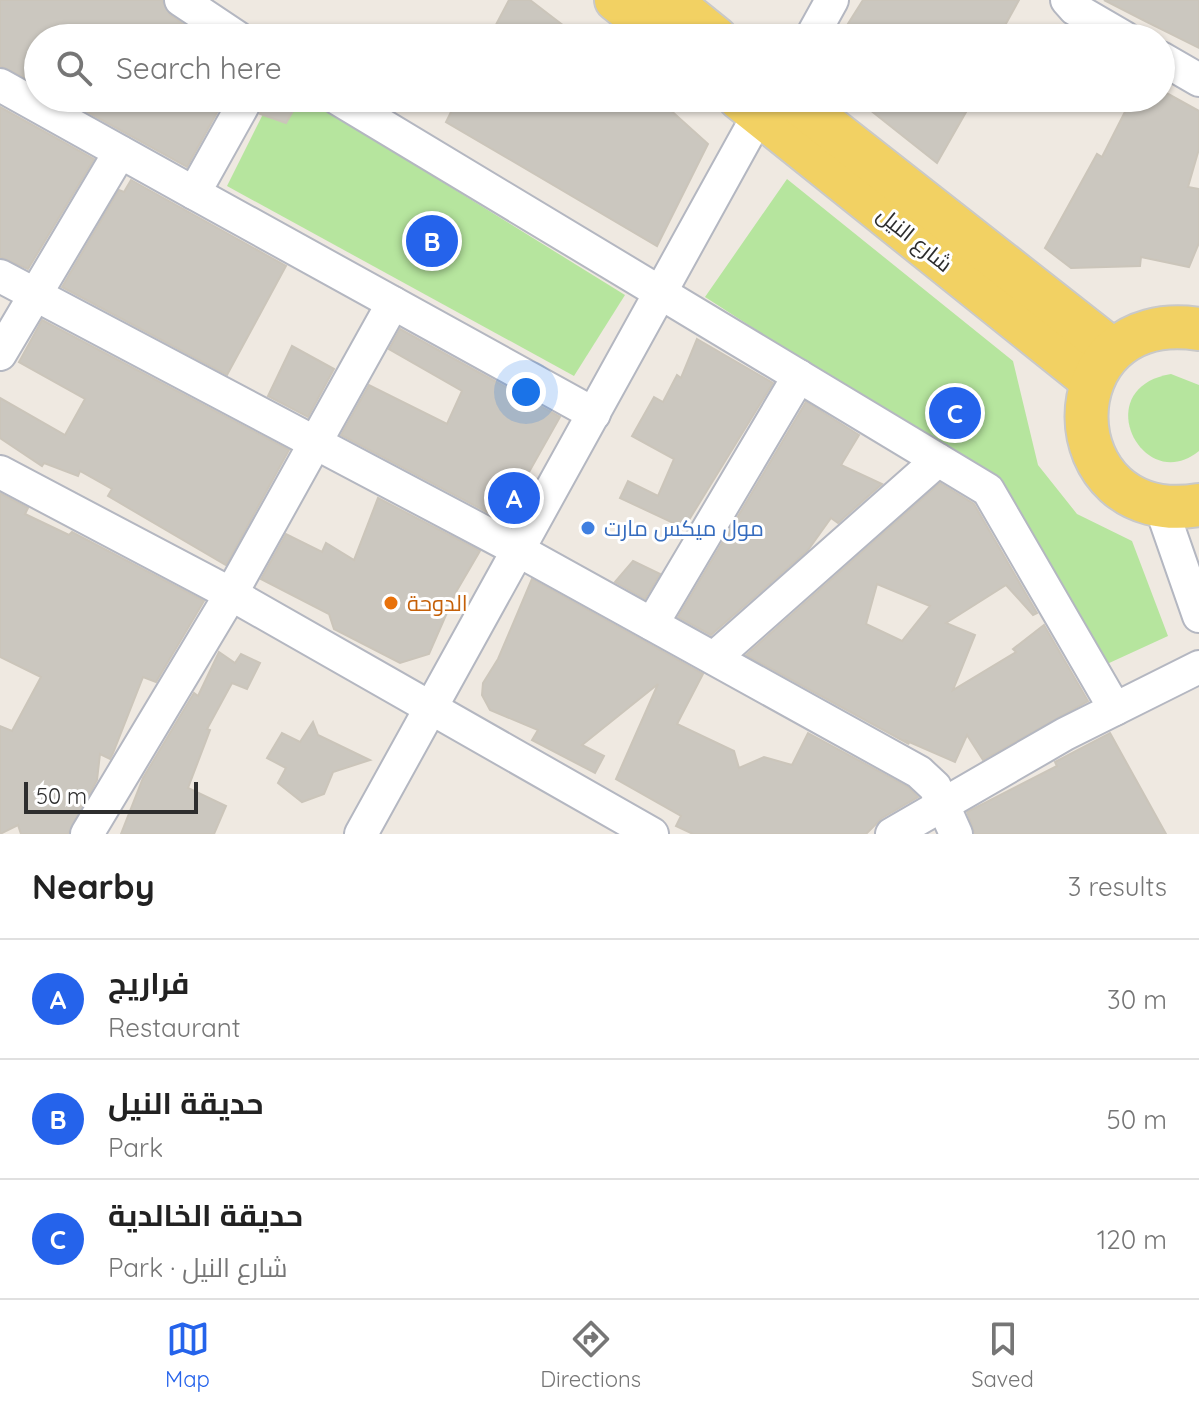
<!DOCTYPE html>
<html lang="en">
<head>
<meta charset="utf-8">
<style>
	body { margin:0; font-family:Quicksand,Cairo,sans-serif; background:#f6f6f6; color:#222 }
	.scale { position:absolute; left:24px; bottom:20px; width:174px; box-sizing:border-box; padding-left:8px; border:4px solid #2e2e2e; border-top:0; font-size:22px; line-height:28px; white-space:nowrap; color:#2e2e2e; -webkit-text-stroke:6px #fff; paint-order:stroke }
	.you { position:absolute; left:526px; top:392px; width:28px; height:28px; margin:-20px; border:6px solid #fff; border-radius:50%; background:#1a73e8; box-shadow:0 0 0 12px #1a73e833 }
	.badge { display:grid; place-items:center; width:52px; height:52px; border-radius:50%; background:#2563eb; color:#fff; font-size:26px; font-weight:700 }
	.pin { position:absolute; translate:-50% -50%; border:4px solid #fff; box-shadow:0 2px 8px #0006 }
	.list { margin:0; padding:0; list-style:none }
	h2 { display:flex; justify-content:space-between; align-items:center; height:104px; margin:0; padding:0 32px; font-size:34px }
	h2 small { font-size:26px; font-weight:400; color:#767676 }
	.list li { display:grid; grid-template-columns:52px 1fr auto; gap:24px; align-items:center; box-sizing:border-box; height:120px; padding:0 32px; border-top:2px solid #e0e0e0 }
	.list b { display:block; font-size:30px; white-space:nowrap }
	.list p { margin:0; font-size:26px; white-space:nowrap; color:#767676 }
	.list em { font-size:26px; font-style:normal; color:#767676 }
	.icon { flex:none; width:44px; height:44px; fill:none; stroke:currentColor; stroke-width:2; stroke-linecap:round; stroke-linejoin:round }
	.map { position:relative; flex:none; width:1199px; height:834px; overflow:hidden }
	.search { position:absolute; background:#fff; box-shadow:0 2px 6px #0004; left:24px; right:24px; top:24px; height:88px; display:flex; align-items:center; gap:20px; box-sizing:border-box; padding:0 28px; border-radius:44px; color:#767676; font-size:30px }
	.sheet { height:464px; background:#fff }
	nav { display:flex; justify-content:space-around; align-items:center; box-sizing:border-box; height:112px; border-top:2px solid #e0e0e0; background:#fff; font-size:22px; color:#767676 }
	nav a { display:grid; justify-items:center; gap:4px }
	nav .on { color:#2563eb }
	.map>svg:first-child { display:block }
</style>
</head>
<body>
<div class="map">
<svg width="1199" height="834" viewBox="0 0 1199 834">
	<rect width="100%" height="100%" fill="#efe9e1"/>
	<g fill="#b6e59e">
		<path d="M 271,98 L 307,98 L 625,295 L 574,376 L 227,186 Z"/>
		<path d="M 787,179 L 1013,361 L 1038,465 L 1077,514 L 1132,541 L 1168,636 L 1107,664 L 1007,492 L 705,297 Z"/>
		<path d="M 1171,374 L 1199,385 L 1199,451 C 1143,497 1087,388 1171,374 Z"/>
	</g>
	<g fill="#cbc7bf" stroke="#cbc5ba" stroke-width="2" fill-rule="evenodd">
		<path d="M 0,0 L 162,0 L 170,15 L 204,38 L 38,38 L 38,84 L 0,66 Z"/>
		<path d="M 509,0 L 530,0 L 564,26 L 557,38 L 489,38 Z"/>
		<path d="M 863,0 L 1019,0 L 998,38 L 839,38 Z"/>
		<path d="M 1104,0 L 1199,0 L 1199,48 L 1145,21 Z"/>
		<path d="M 1161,90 L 1199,111 L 1199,149 L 1188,187 L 1199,189 L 1199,243 L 1189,267 L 1141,257 L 1140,266 L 1071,268 L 1045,248 L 1097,154 L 1102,157 L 1132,98 L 1161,98 Z"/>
		<path d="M 62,98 L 225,98 L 187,167 Z"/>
		<path d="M 266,98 L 297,104 L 286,123 L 260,114 Z"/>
		<path d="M 458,98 L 657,98 L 708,144 L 657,246 L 446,122 Z"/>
		<path d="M 855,98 L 974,98 L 937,163 Z"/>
		<path d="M 0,107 L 94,159 L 28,269 L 0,257 Z"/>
		<path d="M 131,180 L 286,266 L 227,375 L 62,287 L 119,190 L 124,192 Z"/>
		<path d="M 42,320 L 289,450 L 226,565 L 108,496 L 112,489 L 80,471 L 78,476 L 44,463 L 42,466 L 0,438 L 0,398 L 65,435 L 85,399 L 19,362 Z"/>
		<path d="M 400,329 L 560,417 L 502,520 L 341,435 L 369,385 L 447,424 L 462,391 L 389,349 Z"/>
		<path d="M 697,339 L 773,383 L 684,528 L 620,498 L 628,481 L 658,496 L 674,459 L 632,436 L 654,397 L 663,402 L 677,375 L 681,378 Z"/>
		<path d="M 292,346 L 334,369 L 308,417 L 268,396 Z"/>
		<path d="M 806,402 L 859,435 L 841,465 L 882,484 L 838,523 L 831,518 L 808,550 L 711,635 L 678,617 Z"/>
		<path d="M 940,483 L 974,504 L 1037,613 L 1033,615 L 1006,585 L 946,623 L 975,635 L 953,690 L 1016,652 L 1013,649 L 1044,625 L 1088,701 L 983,760 L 967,735 L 955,762 L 907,741 L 909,744 L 746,655 ZM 877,584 L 930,606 L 902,641 L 866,624 Z"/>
		<path d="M 0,493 L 28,508 L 25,514 L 69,535 L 72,532 L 204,601 L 156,682 L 143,677 L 113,753 L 110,759 L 100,754 L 97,780 L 68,834 L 21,834 L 18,825 L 0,834 L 0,726 L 12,731 L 41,677 L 0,657 Z"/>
		<path d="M 378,498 L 480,551 L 456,592 L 429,654 L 400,663 L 334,629 L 329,614 L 261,579 L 286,534 L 322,552 L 326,543 L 354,560 Z"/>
		<path d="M 633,561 L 660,574 L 645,599 L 615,582 Z"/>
		<path d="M 532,579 L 703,674 L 677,724 L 734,751 L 739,768 L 764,757 L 792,765 L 808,733 L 908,787 L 918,797 L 882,818 L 866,834 L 693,834 L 676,826 L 681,816 L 616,779 L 658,684 L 582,745 L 604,756 L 595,773 L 532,740 L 538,730 L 490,710 L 482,695 L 483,683 L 498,659 Z"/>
		<path d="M 219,652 L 235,663 L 241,654 L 260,663 L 247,689 L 232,683 L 207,729 L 210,730 L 188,788 L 226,806 L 214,834 L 121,834 L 143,778 L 194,693 L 198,696 Z"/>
		<path d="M 313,722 L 318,735 L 370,760 L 333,772 L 324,794 L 302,802 L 278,783 L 286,768 L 267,758 L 282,733 L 300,742 Z"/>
		<path d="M 1110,733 L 1166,834 L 975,834 L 967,812 L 1057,766 L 1055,762 Z"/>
	</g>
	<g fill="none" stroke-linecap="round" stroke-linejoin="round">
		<g stroke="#b4b7c1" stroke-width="36">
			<g id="minor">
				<path d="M 181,0 L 238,38"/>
				<path d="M 1067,0 L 1075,9 L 1125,38"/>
				<path d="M 811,38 L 832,0"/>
				<path d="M 1161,58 L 1199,80"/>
				<path d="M 0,85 L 194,193"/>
				<path d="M 247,98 L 194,193 L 594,414"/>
				<path d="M 337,98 L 988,490 L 1115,709"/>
				<path d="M 0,276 L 518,550 L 919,772 L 935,787 L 956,834"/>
				<path d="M 0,354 L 120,152"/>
				<path d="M 0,472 L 231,594 L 652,834"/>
				<path d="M 1161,507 L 1199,616"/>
				<path d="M 652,624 L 799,376"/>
				<path d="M 714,658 L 938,460"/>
				<path d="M 87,834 L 231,594 L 393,303"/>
				<path d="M 361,834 L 759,114"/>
				<path d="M 892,834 L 1065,734 L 1199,667"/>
			</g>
		</g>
		<g stroke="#c9c9c9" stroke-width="46">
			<g id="major">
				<path d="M 616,0 L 664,38"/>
				<path d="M 669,0 L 716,38"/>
				<path d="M 739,98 L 1091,380"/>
				<path d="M 792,98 L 1113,350"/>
				<path d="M 1199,329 C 1047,306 1051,529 1199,505"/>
			</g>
		</g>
		<use href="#minor" stroke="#fff" stroke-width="32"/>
		<use href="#major" stroke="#f2d163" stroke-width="42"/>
	</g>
	<circle fill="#3f7fe0" stroke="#fff" stroke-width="3" cx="588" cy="528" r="8"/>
	<circle fill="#e8710a" stroke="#fff" stroke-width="3" cx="391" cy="603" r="8"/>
	<g text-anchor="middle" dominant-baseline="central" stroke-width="6" stroke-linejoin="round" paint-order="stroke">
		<g font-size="22" fill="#2e2e2e" stroke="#fff">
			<text transform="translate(915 239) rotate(39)">شارع النيل</text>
		</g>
		<g font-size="22" fill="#366cbe" stroke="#fff" text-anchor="start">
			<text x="604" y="528">مول ميكس مارت</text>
		</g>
		<g font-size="22" fill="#c56008" stroke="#fff" text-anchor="start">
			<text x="407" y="603">الدوحة</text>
		</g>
	</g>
</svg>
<div class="scale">50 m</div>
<div class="you"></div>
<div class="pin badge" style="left:514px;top:498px">A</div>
<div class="pin badge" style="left:432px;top:241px">B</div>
<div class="pin badge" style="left:955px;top:413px">C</div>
<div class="search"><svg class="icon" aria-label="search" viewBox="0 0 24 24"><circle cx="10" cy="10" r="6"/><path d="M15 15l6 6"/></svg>Search here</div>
</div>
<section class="sheet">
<h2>Nearby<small>3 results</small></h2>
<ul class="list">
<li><span class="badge">A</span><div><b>فراريج</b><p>Restaurant</p></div><em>30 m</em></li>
<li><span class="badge">B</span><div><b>حديقة النيل</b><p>Park</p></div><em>50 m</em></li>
<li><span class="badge">C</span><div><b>حديقة الخالدية</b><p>Park · شارع النيل</p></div><em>120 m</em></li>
</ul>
</section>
<nav>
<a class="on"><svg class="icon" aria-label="map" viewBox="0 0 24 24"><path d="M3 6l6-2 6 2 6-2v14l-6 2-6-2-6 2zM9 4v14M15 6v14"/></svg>Map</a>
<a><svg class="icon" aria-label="directions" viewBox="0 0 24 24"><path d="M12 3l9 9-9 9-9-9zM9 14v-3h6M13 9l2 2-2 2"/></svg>Directions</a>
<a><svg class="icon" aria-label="saved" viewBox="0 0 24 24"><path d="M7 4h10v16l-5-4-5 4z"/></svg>Saved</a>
</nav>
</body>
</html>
